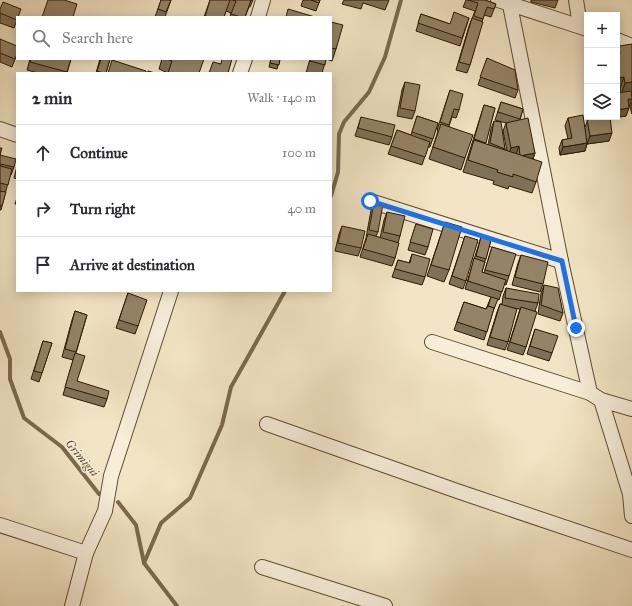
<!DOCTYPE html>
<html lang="en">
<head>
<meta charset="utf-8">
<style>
	body { margin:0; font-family:"IM FELL Great Primer",serif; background:#f7f7f7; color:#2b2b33 }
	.controls { position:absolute; right:12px; top:12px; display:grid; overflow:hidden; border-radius:0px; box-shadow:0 2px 10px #0003 }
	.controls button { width:36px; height:36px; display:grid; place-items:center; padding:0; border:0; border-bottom:1px solid #e1e1e2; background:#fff; color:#2b2b33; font:20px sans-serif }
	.stop { position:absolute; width:12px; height:12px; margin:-9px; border:3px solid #1a73e8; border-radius:50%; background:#fff }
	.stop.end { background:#1a73e8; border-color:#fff; box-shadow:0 1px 4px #0008 }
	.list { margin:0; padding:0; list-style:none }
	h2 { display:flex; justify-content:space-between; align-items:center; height:52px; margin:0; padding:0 16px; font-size:17px }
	h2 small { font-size:13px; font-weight:400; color:#7c7c81 }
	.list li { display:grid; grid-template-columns:26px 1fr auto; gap:12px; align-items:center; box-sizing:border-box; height:56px; padding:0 16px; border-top:1px solid #e1e1e2 }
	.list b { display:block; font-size:15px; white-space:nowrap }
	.list em { font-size:13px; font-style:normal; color:#7c7c81 }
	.icon { flex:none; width:22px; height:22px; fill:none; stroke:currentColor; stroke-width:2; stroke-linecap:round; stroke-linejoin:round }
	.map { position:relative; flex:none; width:632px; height:606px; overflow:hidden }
	.search { position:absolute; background:#fff; box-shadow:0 2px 10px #0003; left:16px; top:16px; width:316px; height:44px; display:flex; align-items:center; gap:10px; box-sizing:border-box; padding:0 14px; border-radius:0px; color:#7c7c81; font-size:15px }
	.panel { position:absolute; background:#fff; box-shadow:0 2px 10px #0003; left:16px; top:72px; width:316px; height:220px; border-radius:0px }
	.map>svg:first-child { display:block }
</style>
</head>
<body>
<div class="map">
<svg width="632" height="606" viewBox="0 0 632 606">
	<rect width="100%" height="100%" fill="#f2e4c4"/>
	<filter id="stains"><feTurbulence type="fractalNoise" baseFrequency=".005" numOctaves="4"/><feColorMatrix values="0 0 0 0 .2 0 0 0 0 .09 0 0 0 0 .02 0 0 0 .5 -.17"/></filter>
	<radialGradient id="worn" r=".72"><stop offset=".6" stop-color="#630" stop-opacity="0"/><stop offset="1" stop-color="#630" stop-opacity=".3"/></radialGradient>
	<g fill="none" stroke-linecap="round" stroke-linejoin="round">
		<g stroke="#7c694d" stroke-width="4">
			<path d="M 331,196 L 338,172 L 339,134 L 344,122 L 369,92 L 385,57 L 401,0"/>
			<path d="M 0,332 L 10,359 L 10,379 L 24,418 L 62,447 L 99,494"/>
			<path d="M 118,502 L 136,525 L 144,563 L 177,606"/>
			<path d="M 144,563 L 161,523 L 190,498 L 222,425 L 231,387 L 285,291"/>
		</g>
		<g stroke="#604c31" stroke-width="16">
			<g id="street">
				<path d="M 498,0 L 587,29"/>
				<path d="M 576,0 L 580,26"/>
				<path d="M 510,5 L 561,261 L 590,393"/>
				<path d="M 258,17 L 263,0"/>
				<path d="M 617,40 L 632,46"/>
				<path d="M 240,73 L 245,59"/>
				<path d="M 0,129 L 17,135"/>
				<path d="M 370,201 L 561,261"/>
				<path d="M 432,342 L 590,393 L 601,400 L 632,409"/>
				<path d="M 601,400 L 630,494 L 632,516"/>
				<path d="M 267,424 L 460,492 L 632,550"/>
				<path d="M 0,525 L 86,553"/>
				<path d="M 262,567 L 385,606"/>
				<path d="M 72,606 L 86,553 L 105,511 L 111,476 L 171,291"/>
			</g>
		</g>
		<use href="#street" stroke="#f7edd9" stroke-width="14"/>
	</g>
	<g fill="#7f7158" stroke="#2f1900">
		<path d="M 161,0 L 171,0 L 165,17 L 155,17 Z"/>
		<path d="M 210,0 L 253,0 L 250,7 L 249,7 L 245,17 L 230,17 L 231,13 L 226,11 L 224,17 L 204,17 Z"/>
		<path d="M 303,0 L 320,0 L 316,11 L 301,6 Z"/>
		<path d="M 344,0 L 389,0 L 385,10 L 363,3 L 361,9 L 342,4 Z"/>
		<path d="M 466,0 L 485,0 L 496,4 L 491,17 L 484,15 L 470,65 L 467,73 L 456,70 L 469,26 L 475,11 L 463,7 Z"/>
		<path d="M 531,0 L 558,0 L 555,8 L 531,2 Z"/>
		<path d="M 0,9 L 17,20 L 14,28 L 0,23 Z"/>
		<path d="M 421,14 L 450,24 L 469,18 L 460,46 L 416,31 Z"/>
		<path d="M 331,22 L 336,49 L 332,61 L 326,59 L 322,73 L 306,73 L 310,59 L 331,59 Z"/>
		<path d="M 0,39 L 17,54 L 12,67 L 0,62 Z"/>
		<path d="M 619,46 L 631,93 L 629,107 L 626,116 L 610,118 L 609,141 L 587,144 L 585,151 L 560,155 L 559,148 L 562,140 L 568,139 L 565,126 L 568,118 L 585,127 L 589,117 L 617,117 L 621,92 L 620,89 L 617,90 L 617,52 Z"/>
		<path d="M 487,58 L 518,90 L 515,98 L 478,85 Z"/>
		<path d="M 30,59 L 71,59 L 67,73 L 38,73 L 27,70 Z"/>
		<path d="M 100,59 L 110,59 L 106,73 L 96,73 Z"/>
		<path d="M 162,59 L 204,59 L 168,73 L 159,69 Z"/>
		<path d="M 271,59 L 280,59 L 277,69 L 269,67 Z"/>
		<path d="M 405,82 L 415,111 L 412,119 L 397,116 L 402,90 Z"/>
		<path d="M 450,90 L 459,110 L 456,118 L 452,117 L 449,126 L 465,158 L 461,170 L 429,159 L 438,131 L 437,130 Z"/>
		<path d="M 501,102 L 523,109 L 520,120 L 535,153 L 533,159 L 536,182 L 532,193 L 509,186 L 508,189 L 493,184 L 494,181 L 463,172 L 484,105 L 495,108 L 485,144 L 488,145 L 491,129 L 494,121 L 505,149 L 505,150 L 507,151 L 503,131 L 506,123 L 495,120 Z"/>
		<path d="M 632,102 L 632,114 L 630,107 Z"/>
		<path d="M 417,116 L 438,123 L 430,147 L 428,147 L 422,165 L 388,154 L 397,130 L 411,135 Z"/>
		<path d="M 361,117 L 392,137 L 389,145 L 355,136 Z"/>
		<path d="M 0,148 L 0,155 L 14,167 L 11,175 L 10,175 L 1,210 L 0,210 Z"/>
		<path d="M 17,166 L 17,179 L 14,178 Z"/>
		<path d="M 17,198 L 17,204 L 15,204 Z"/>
		<path d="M 374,202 L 378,232 L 376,236 L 380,238 L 384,220 L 387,212 L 400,236 L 398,243 L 395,258 L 392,266 L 360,257 L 366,238 L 371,210 Z"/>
		<path d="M 445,222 L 449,270 L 444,282 L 427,276 Z"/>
		<path d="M 416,224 L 428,247 L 425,255 L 408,250 Z"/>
		<path d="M 342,226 L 361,248 L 358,256 L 335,251 L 339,234 Z"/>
		<path d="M 465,236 L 466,281 L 463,289 L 449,284 Z"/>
		<path d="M 481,237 L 491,240 L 482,272 L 484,273 L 492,247 L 509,276 L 506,285 L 504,284 L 499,300 L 497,299 L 484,340 L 454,330 L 464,302 L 486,309 L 491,297 L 465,289 L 472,266 Z"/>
		<path d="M 412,254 L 425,277 L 422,285 L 392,277 L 398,260 L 409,263 Z"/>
		<path d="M 521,255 L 543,284 L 540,292 L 512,285 L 518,263 Z"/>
		<path d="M 544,285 L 563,313 L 560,321 L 538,314 L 541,293 Z"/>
		<path d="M 506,288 L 538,303 L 535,311 L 526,347 L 523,355 L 507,350 L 520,309 L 513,308 L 508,342 L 505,350 L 487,345 L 497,312 L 500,304 L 502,304 L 503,296 Z"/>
		<path d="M 128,293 L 138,326 L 135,334 L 116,328 Z"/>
		<path d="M 75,311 L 87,315 L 76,353 L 77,381 L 107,399 L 104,407 L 63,395 L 73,360 L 62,357 L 72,320 Z"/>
		<path d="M 535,329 L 552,353 L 549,361 L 527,354 Z"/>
		<path d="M 43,341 L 52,343 L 39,382 L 31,379 Z"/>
	</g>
	<g fill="#685c47" stroke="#2f1900">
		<path d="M 624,77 L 620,89 L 617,90 L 617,84 L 619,78 Z"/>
		<path d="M 632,82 L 632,93 L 621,95 L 625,83 Z"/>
		<path d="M 628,99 L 632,99 L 629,107 L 625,107 Z"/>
		<path d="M 629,108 L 626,116 L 607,119 L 607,117 L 617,117 L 617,110 Z"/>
		<path d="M 612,133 L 609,141 L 587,144 L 590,136 Z"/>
		<path d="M 587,143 L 585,151 L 560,155 L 563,147 Z"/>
		<path d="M 519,146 L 516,154 L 508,156 L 511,148 Z"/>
		<path d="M 535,153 L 532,161 L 520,156 Z"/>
	</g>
	<g fill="#948366" stroke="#2f1900">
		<path d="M 48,0 L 64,0 L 77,4 L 73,17 L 42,17 Z"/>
		<path d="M 161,0 L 171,0 L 166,12 L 158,9 Z"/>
		<path d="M 210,0 L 230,0 L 224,17 L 205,17 Z"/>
		<path d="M 233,0 L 251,0 L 245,17 L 241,17 L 231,14 L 236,1 Z"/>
		<path d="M 311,0 L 320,0 L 319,3 Z"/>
		<path d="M 468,0 L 485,0 L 496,4 L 494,9 L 487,7 L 483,19 L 474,16 L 478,3 Z"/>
		<path d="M 3,2 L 21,9 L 18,17 L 17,17 L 17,20 L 0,13 L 0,9 Z"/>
		<path d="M 288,9 L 315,17 L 286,17 Z"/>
		<path d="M 454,12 L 469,18 L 462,38 L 418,23 L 421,14 L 450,24 Z"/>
		<path d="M 472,18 L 483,22 L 470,65 L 459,62 Z"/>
		<path d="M 331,22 L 343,25 L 336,49 L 331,48 Z"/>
		<path d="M 0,39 L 17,46 L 17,54 L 15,59 L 0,53 Z"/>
		<path d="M 632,44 L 632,82 L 625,83 L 624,77 L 619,78 L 617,65 L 617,54 L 620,54 L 619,46 Z"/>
		<path d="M 487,58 L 515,70 L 518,90 L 480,77 Z"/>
		<path d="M 31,59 L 71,59 L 67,72 L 30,62 Z"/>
		<path d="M 101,59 L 110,59 L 106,73 L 103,73 L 97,71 Z"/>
		<path d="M 167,59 L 204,59 L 199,73 L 168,73 L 172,61 Z"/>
		<path d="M 222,59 L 232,59 L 228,73 L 209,73 L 213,62 L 221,64 Z"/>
		<path d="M 271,59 L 280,59 L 279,65 L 270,63 Z"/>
		<path d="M 311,59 L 326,59 L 325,65 L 310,61 Z"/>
		<path d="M 112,60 L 146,71 L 146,73 L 108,73 Z"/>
		<path d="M 148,71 L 155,73 L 147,73 Z"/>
		<path d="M 405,82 L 420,85 L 415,111 L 400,108 Z"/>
		<path d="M 450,90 L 463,94 L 459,110 L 454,109 L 449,125 L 440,122 Z"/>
		<path d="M 631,91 L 632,99 L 628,99 L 629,108 L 617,110 L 617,93 Z"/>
		<path d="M 501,102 L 523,109 L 520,119 L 498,112 Z"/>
		<path d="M 484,105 L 495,108 L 486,143 L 474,139 Z"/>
		<path d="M 583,115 L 587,143 L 563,147 L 562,140 L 572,138 L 568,118 Z"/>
		<path d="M 417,116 L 438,123 L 433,139 L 412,132 Z"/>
		<path d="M 361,117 L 395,125 L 392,137 L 358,128 Z"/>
		<path d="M 591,117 L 610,117 L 612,133 L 590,136 L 587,120 L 592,119 Z"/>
		<path d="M 528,118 L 535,153 L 520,156 L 519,146 L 511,148 L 506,123 Z"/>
		<path d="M 494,121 L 501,122 L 505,149 L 490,143 Z"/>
		<path d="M 441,124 L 473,135 L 465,158 L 433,147 Z"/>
		<path d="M 397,130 L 430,142 L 425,157 L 391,146 Z"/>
		<path d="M 474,140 L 542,162 L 536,182 L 513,174 L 513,177 L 497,172 L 498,170 L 468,160 Z"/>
		<path d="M 0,148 L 2,148 L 0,155 L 16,159 L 14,167 L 0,164 Z"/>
		<path d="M 0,166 L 12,169 L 8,185 L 0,183 Z"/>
		<path d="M 0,191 L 6,192 L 2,206 L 0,206 Z"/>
		<path d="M 374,202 L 383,204 L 378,232 L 369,230 Z"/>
		<path d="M 387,212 L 405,216 L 400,236 L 383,232 Z"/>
		<path d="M 445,222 L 462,227 L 449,270 L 431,265 Z"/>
		<path d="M 416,224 L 433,229 L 428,247 L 410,242 Z"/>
		<path d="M 342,226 L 365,231 L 361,248 L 338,243 Z"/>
		<path d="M 368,234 L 399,243 L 395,258 L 363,249 Z"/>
		<path d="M 465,236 L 478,240 L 466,281 L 452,276 Z"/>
		<path d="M 481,237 L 491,240 L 486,259 L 476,256 Z"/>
		<path d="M 492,247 L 516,254 L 509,276 L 485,270 Z"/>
		<path d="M 412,254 L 430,259 L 425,277 L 395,269 L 398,260 L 410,263 Z"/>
		<path d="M 521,255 L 548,262 L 543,284 L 515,277 Z"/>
		<path d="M 474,258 L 485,262 L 482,272 L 506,280 L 502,292 L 468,281 Z"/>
		<path d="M 544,285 L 558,288 L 563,313 L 541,305 Z"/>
		<path d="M 506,288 L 539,294 L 538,303 L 505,298 Z"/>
		<path d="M 128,293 L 147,300 L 138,326 L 119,320 Z"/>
		<path d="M 491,297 L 498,299 L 494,309 L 494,308 L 488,306 Z"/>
		<path d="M 464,302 L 486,309 L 488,306 L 494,308 L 487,332 L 457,322 Z"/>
		<path d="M 500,304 L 517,309 L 508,342 L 490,337 Z"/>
		<path d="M 521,307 L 537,312 L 526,347 L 510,342 Z"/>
		<path d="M 75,311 L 87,315 L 76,352 L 65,349 Z"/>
		<path d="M 535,329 L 558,336 L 552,353 L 530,346 Z"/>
		<path d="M 43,341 L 52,343 L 42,373 L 34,371 Z"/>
		<path d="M 75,353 L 85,356 L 77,381 L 109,391 L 107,399 L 65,387 Z"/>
	</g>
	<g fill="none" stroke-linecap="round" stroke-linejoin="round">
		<path stroke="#1a73e8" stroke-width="5" d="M 370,201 L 562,261 L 576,328"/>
	</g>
	<g text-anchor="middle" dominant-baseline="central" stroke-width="3" stroke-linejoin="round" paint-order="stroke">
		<g font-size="12" font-style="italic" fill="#634f34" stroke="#f7edd9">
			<text transform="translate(82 458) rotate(50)">Grimigui</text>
		</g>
	</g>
	<rect width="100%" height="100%" filter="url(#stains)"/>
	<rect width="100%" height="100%" fill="url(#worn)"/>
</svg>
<div class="controls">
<button>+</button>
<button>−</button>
<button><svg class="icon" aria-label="layers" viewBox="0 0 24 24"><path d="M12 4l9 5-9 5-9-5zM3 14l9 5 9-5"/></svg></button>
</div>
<div class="stop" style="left:370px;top:201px"></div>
<div class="stop end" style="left:576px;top:328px"></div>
<div class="search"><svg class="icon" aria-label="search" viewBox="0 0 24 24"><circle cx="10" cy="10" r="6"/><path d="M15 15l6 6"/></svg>Search here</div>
<section class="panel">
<h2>2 min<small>Walk · 140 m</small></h2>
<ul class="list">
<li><svg class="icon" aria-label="ahead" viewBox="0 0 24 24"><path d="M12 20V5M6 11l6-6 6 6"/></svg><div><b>Continue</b></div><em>100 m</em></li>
<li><svg class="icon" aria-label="right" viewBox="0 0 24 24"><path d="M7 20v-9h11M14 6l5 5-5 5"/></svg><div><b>Turn right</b></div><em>40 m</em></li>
<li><svg class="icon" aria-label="arrive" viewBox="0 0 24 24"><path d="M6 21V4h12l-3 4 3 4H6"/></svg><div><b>Arrive at destination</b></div></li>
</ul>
</section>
</div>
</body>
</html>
